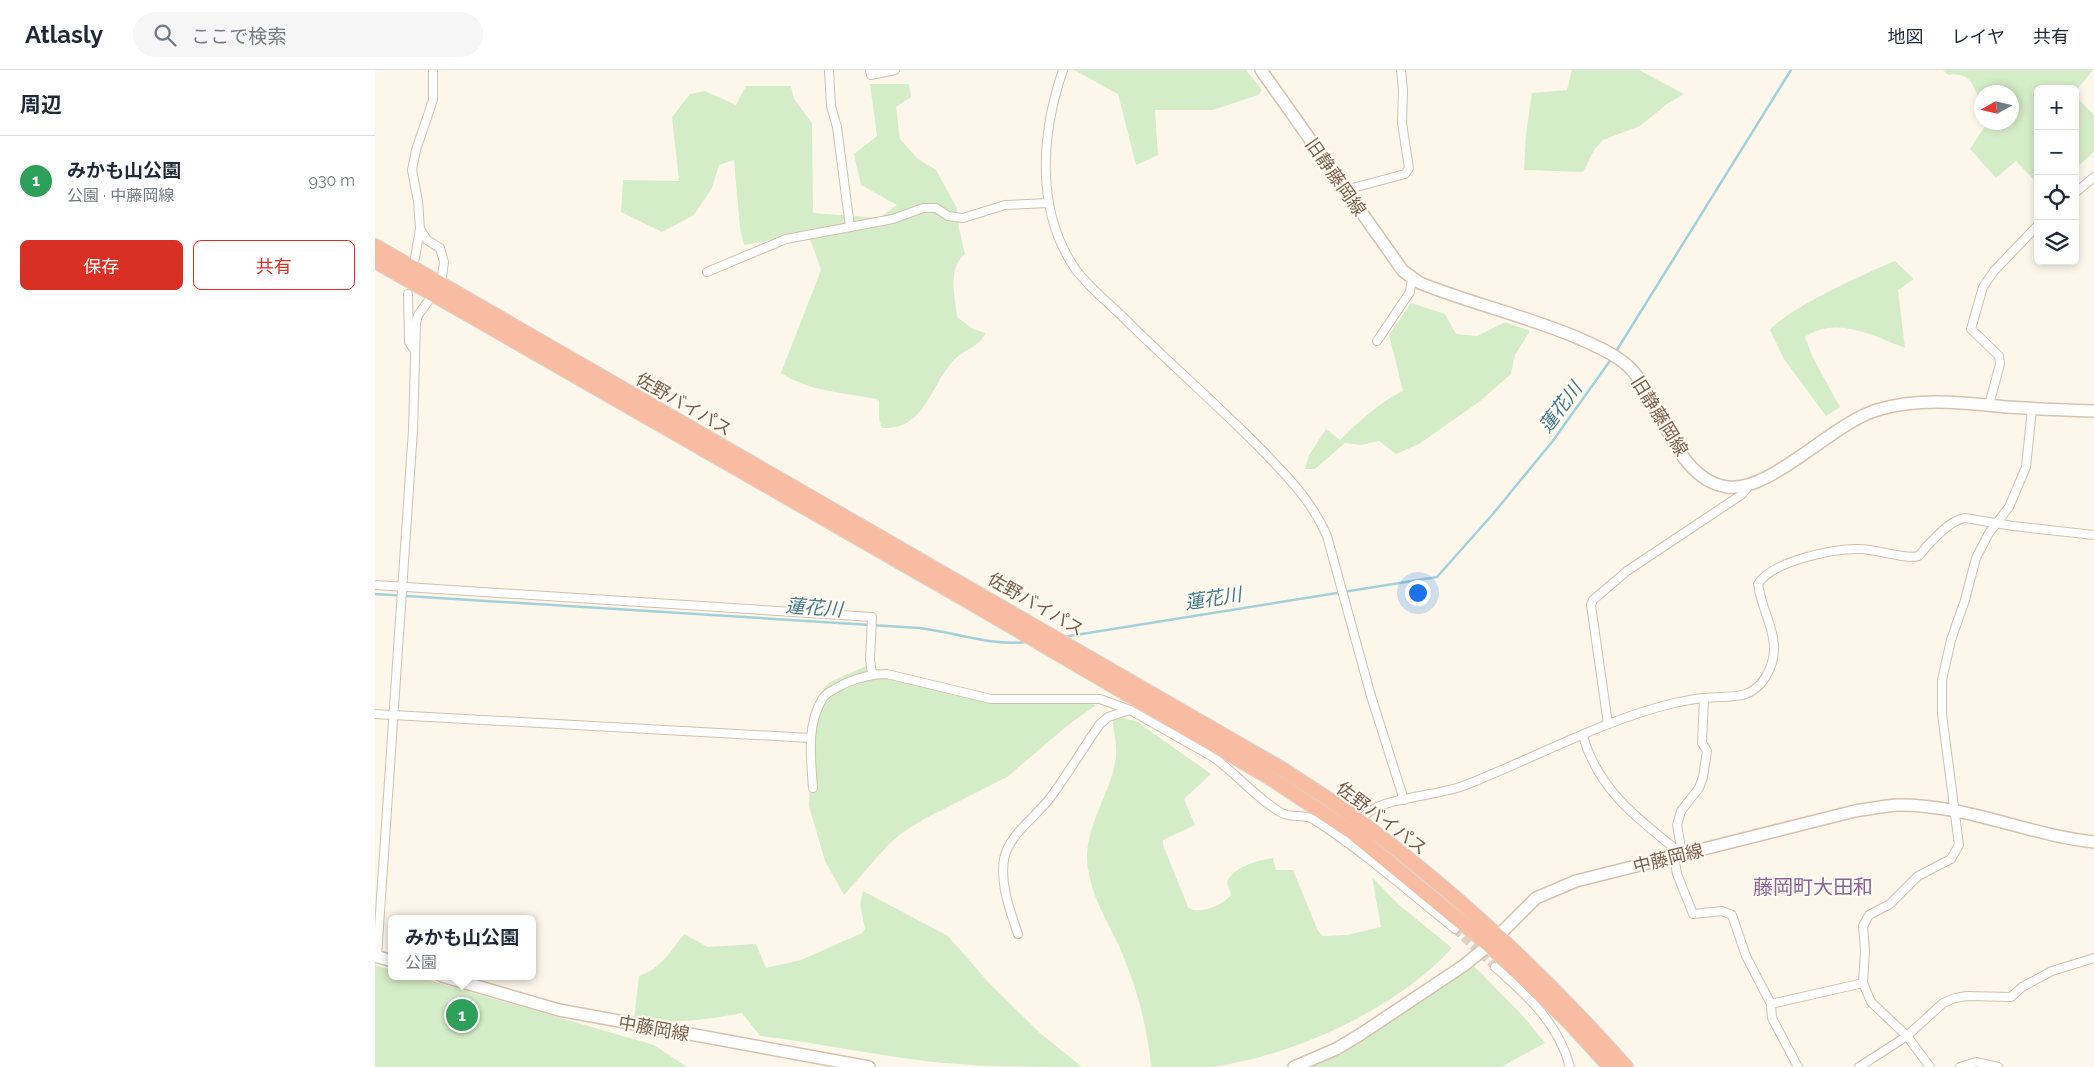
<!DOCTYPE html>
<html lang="ja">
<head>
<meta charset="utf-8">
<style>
	body { margin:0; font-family:Raleway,"Noto Sans JP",sans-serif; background:#f6f6f7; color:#1f2937 }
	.controls { position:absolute; right:15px; top:15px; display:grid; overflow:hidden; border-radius:8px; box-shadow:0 2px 8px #0003 }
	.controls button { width:45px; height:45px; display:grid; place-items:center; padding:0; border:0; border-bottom:1px solid #e0e1e3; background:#fff; color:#1f2937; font:25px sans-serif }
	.compass { position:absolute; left:1599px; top:15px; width:45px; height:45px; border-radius:50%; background:#fff; box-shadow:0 2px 8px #0003; rotate:262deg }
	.you { position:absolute; left:1042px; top:522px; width:18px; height:18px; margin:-12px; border:4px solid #fff; border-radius:50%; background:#1a73e8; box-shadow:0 0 0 8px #1a73e833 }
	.badge { display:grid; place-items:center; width:32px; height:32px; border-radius:50%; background:#d93025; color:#fff; font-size:16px; font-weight:700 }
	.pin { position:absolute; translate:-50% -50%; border:2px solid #fff; box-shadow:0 1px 5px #0006 }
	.popup { position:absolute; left:13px; top:845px; width:148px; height:65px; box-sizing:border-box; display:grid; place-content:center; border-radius:8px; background:#fff; filter:drop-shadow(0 1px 4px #0005); font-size:16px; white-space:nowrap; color:#747a83 }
	.popup b { font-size:19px; color:#1f2937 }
	.popup::after { content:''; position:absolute; left:50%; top:100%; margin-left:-10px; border:10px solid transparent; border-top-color:#fff }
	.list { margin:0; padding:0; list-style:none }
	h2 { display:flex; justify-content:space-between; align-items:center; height:65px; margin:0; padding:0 20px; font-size:21px }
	h2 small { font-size:16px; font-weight:400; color:#747a83 }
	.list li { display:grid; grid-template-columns:32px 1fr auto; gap:15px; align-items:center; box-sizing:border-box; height:90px; padding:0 20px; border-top:1px solid #e0e1e3 }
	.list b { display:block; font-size:19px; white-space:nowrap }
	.list p { margin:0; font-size:16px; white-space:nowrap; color:#747a83 }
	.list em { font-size:16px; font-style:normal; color:#747a83 }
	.actions { display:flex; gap:10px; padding:15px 20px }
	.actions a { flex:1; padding:11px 0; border:1px solid #d93025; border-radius:8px; text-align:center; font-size:18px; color:#d93025 }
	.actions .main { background:#d93025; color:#fff }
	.icon { flex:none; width:28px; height:28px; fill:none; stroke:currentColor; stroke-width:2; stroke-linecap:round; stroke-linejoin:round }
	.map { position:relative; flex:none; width:1719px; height:997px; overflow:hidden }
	header { display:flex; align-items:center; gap:30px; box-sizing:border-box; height:70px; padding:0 25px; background:#fff; border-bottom:1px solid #e0e1e3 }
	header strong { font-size:24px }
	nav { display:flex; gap:28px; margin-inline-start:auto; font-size:18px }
	.search { width:350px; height:45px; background:#f6f6f7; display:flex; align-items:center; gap:12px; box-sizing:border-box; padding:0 18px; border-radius:28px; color:#747a83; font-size:19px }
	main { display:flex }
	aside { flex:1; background:#fff }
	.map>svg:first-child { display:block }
</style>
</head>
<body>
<header>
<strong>Atlasly</strong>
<div class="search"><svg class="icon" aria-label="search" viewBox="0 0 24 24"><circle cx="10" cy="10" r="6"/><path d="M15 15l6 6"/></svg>ここで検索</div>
<nav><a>地図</a><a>レイヤ</a><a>共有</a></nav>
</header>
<main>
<aside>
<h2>周辺<small></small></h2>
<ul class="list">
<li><span class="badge" style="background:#2e9e5b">1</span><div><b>みかも山公園</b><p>公園 · 中藤岡線</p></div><em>930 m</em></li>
</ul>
<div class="actions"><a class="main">保存</a><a>共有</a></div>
</aside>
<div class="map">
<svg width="1719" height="997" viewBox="0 0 1719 997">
	<rect width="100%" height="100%" fill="#fdf7eb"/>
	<g fill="#d5ecc8">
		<path d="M 699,0 L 871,0 L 887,20 L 883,25 L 838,40 L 780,40 L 783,85 L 761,95 L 743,24 Z"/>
		<path d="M 1197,0 L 1264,0 L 1309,24 L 1292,34 L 1265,56 L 1228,70 L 1219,80 L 1208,102 L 1149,100 L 1151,64 L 1157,23 L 1192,20 Z"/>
		<path d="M 1568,0 L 1718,0 L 1700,22 L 1700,19 L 1663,19 L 1663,114 L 1641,91 L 1621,108 L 1595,79 L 1612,53 L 1636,52 L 1636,22 L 1606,22 L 1606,33 C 1597,14 1596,2 1573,5 Z"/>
		<path d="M 495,14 L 534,14 L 536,27 L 521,37 L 525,69 L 543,89 L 561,100 L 582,138 L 584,158 L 590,184 C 572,199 580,226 582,247 L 598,259 L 611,263 C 601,280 592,277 579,290 C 555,315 551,360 507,358 L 504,349 L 504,331 L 501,329 C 469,322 434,322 406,303 L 446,200 L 433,163 L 369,175 L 365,158 L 359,90 L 344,95 L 337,118 L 319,145 L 287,162 L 246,142 L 248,110 L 304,111 L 297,47 L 315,24 L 330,21 L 361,35 L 371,16 L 416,16 L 419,29 L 437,53 L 438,143 L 504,148 L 522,135 L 486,115 L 479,84 L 502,66 Z"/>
		<path d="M 1700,26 L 1719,45 L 1719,82 L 1700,99 Z"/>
		<path d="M 1520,191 L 1539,209 L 1523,220 L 1530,278 C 1499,266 1461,245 1430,267 L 1437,286 L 1465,337 L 1451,346 L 1409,289 L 1395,260 C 1413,238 1491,203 1520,191 Z"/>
		<path d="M 1036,233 L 1070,244 L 1081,264 L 1102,266 L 1130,252 L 1155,261 L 1140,285 L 1136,304 L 1104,332 L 1044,374 L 1021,384 L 1004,371 L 986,375 L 970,373 L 940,399 L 930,399 L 934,385 L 951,359 L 965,370 C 982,353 1006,331 1028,321 L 1014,265 Z"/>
		<path d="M 491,596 L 608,624 L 710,631 L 721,635 L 692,656 L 632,707 L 549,749 L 527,763 L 513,775 L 469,825 L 450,791 L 434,736 L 438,670 L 445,626 L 449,618 L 455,612 Z"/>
		<path d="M 744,647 L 763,652 L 771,658 L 836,704 L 809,729 L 820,755 L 788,770 L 788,775 L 813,837 L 818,840 C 831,842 847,835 856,825 L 852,812 C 858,797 883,790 898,788 L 901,800 L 918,800 L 943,861 L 948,866 L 972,865 L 1006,857 L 997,807 L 1023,834 L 1077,878 C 1022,939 918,986 837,997 C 817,997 796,997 776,997 C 772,954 761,915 744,876 C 732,851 717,827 713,799 C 707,761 733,729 740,693 C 743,678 739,663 737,648 Z"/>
		<path d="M 488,821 L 573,866 L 615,914 L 665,963 L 707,997 C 657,997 608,997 558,992 C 500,985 443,973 385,966 L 367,943 C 326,951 302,953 259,949 L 264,906 C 285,899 296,881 309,864 L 333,877 L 381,874 L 391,898 L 426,890 L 487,863 L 490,859 L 485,834 Z"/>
		<path d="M 1096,893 L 1148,946 L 1170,973 L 1126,997 L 930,997 C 994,969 1041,937 1096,893 Z"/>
		<path d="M 0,895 L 17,900 L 17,906 L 40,906 L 279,975 L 312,997 L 0,997 Z"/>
	</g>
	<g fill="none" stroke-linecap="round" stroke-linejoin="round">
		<g stroke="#a4d0da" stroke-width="2.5">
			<path d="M 1240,283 L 1416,0"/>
			<path d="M 0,524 L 544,558 C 579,562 615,576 650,572"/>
			<path d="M 688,567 L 1062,507 L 1117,445 L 1177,372 L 1237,288"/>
		</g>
		<path stroke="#dcd1c3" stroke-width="8" stroke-dasharray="8 4" stroke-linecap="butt" d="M 1080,859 L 1120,897"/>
		<g stroke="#d1c0af" stroke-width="10">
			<g id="street">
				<path d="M 454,0 L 456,36 L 462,57 L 475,157"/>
				<path d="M 495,0 L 496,5 L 520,0"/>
				<path d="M 688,0 C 666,64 660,141 701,200 C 717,221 739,237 757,256 C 799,297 842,335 883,376 C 910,404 936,429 952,466 L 996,626 L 1029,730"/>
				<path d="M 970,120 L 1030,104 L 1034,98 L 1027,53 L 1028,20 L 1026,0"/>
				<path d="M 1700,123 L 1719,107"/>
				<path d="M 40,188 L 45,159"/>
				<path d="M 332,202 L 411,169 L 518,149 L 548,138 L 561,138 L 573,146 L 588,148 L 630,135 L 674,133"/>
				<path d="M 33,224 L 34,272 L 40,281"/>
				<path d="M 1002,271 L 1035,222 L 1037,208"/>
				<path d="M 1614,335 L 1625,294 L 1624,286 L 1596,259 L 1608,217 L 1619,201 L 1663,155"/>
				<path d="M 0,515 L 497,547 L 495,590 L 497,604"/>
				<path d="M 0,644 L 436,668"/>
				<path d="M 1233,654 L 1216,535 L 1218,530 L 1252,501 L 1366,425 L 1374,416"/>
				<path d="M 1208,666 C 1223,720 1265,751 1307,784"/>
				<path d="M 438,718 C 436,689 431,654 448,628 C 453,621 464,617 471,613 C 485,607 496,604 512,604 L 616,629 L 725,629 L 755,640 L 838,687 C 862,704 880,727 905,742 C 915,749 928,743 938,749 C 988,781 1034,822 1080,859"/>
				<path d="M 971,772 C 977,762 986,746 997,740 C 1015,728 1064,725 1088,716 C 1158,689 1225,651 1299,633 C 1308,631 1319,629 1329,628 C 1352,625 1375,632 1390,608 C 1412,572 1388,550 1383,514 C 1397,491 1460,478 1486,479 C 1499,479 1533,490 1543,486 C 1546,484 1549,480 1551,477 C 1562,466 1574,451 1590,448 L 1638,456 L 1719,465"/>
				<path d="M 1307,784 L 1302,755 L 1306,741 L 1324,718 L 1328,707 L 1332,681 L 1327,673 L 1329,628"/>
				<path d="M 1299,786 L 1302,804 L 1318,844 L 1347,841 L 1357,845 L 1371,886 L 1396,934 L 1397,948 L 1423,997"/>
				<path d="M 643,864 C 635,841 625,814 629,789 C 634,764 661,747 675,728 C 693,704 708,678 725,654 L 733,647 L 755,640"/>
				<path d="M 2,886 L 38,360 L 41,253 L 43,245 L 66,214 L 69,192 L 65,178 L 52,170 L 45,159 L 43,131 L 37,100 L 41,80 L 58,30 L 58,0"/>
				<path d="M 1120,897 C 1152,925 1184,954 1195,997"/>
				<path d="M 1396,934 L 1488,913"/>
				<path d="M 1484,997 L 1532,966 L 1568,933 L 1580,928 L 1592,926 L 1636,927 L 1647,917 L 1677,901 L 1719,888"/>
				<path d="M 1555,997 L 1532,966 L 1496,932 L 1488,913 L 1490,880 L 1488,856 L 1494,845 L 1515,834 L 1543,806 L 1576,789 L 1584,775 L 1567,644 L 1567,610 L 1576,570 L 1590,530 L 1601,488 L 1614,463 L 1634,437 L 1651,397 L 1657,339"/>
				<path d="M 1585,997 L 1601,992 L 1623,997"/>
			</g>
		</g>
		<g stroke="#d6c2af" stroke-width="14">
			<g id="secondary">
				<path d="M 886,0 L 1028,201 L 1045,213 C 1097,234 1152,246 1203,268 C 1221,276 1240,284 1254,297 C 1287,330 1299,409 1352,417 C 1395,423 1456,354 1502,340 C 1545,327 1590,333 1633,337 C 1662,339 1690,340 1719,341"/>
				<path d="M 0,886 L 17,891"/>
				<path d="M 67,906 L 184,940 L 494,997"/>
				<path d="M 919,997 L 961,979 L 986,964 L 1088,896 L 1114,875 L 1161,828 L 1201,811 L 1480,741 C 1494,739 1508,736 1522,735 C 1590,734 1653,765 1719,772"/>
			</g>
		</g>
		<g stroke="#dcd5d0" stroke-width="16">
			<g id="highway">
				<path d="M 0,176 L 907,699 C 934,717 961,733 986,752 C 1083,824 1171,907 1251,997"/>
				<path d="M 0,191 L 593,531 L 892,706 L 977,762 L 1114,875 L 1193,951 L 1235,997"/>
			</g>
		</g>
		<use href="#street" stroke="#fff" stroke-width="8"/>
		<use href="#secondary" stroke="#fff" stroke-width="11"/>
		<use href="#highway" stroke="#f8bca2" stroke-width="14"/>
	</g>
	<g text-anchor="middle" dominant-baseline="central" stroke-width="4" stroke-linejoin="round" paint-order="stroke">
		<g font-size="18" fill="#7a5f4c" stroke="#fffbf3">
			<text transform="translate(961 107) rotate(55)">旧静藤岡線</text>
			<text transform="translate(309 334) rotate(30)">佐野バイパス</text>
			<text transform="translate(1285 346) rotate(58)">旧静藤岡線</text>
			<text transform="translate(661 534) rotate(30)">佐野バイパス</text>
			<text transform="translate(1007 748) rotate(37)">佐野バイパス</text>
			<text transform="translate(1293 788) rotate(-14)">中藤岡線</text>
			<text transform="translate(279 958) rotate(10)">中藤岡線</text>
		</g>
		<g font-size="19" font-style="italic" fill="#427787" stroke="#fffbf3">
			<text transform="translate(1185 337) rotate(-53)">蓮花川</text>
			<text transform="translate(838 528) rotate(-9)">蓮花川</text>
			<text transform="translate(439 537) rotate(4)">蓮花川</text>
		</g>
		<g font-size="20" fill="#886595" stroke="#fffbf3">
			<text x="1438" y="817">藤岡町大田和</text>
		</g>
	</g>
</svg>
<div class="controls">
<button>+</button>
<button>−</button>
<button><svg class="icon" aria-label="locate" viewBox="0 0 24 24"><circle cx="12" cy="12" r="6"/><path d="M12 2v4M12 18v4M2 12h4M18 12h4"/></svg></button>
<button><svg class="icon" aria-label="layers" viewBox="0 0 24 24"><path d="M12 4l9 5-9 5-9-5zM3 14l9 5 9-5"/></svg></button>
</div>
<svg class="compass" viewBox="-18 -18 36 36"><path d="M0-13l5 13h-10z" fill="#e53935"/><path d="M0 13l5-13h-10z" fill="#747a83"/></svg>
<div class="you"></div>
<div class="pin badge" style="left:87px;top:945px;background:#2e9e5b">1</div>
<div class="popup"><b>みかも山公園</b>公園</div>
</div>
</main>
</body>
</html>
